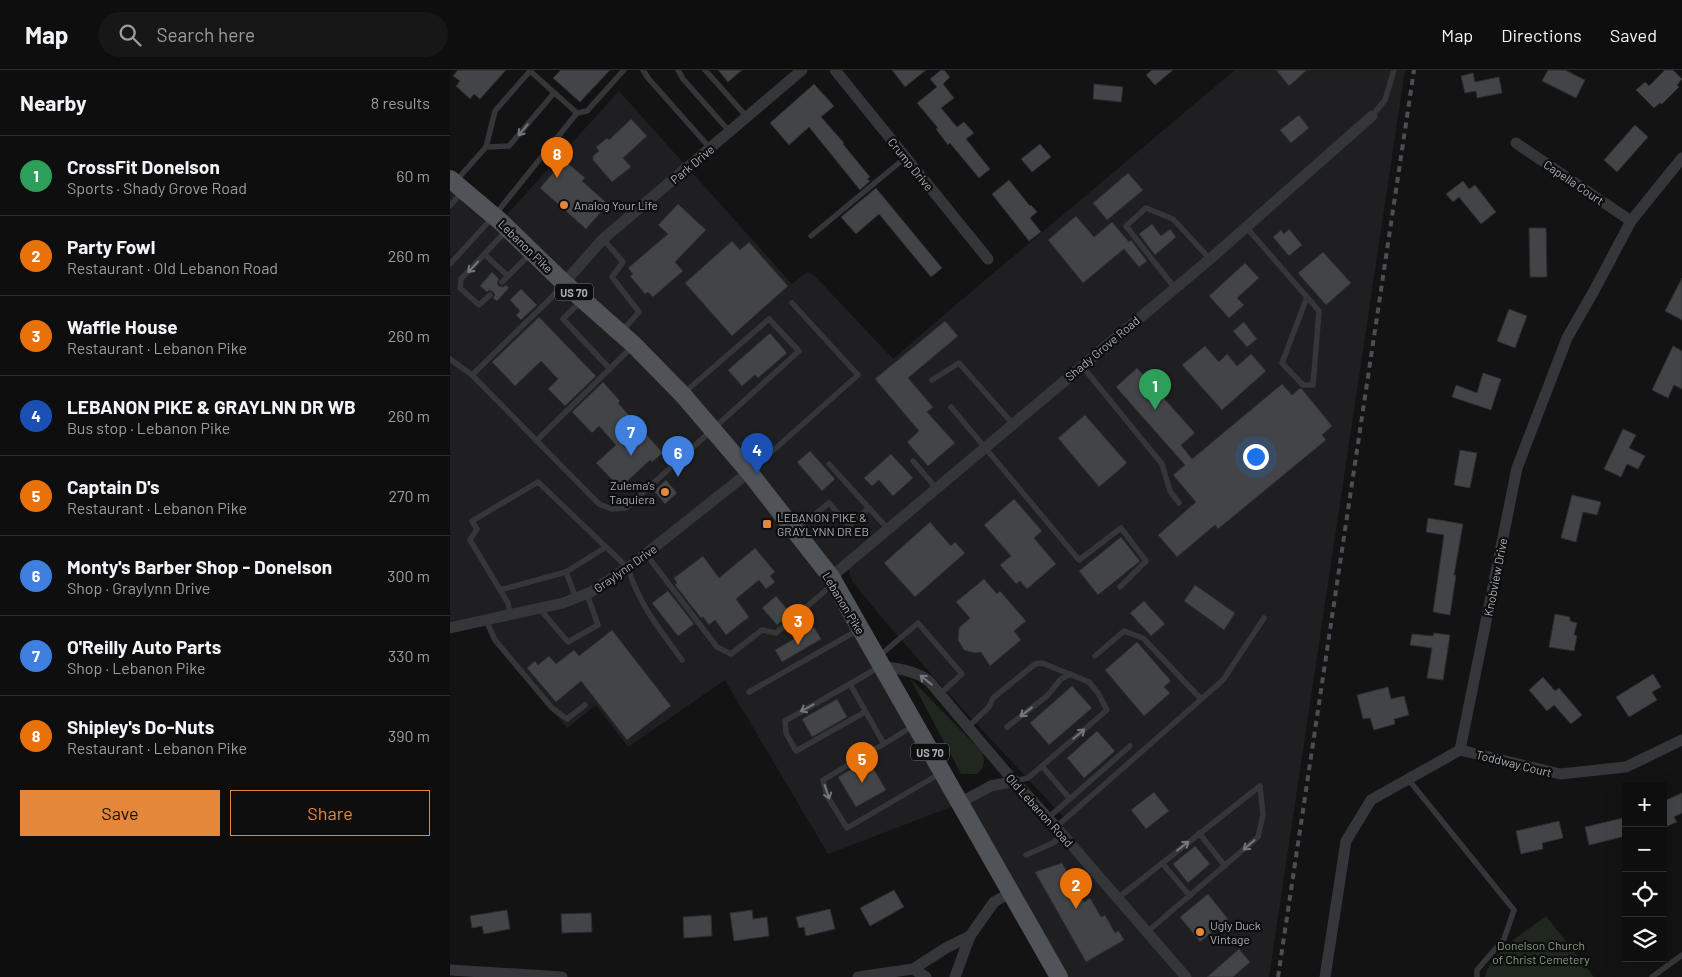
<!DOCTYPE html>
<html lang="en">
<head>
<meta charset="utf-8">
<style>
	body { margin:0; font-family:Barlow,sans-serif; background:#171718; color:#f1f3f6 }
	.controls { position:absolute; right:15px; bottom:15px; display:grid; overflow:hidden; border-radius:0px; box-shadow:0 5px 20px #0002 }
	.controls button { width:45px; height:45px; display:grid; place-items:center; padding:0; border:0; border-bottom:1px solid #2e2e2f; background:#0e0e0f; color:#f1f3f6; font:25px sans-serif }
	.you { position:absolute; left:805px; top:386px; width:18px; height:18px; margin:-12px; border:4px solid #fff; border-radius:50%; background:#1a73e8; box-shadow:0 0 0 8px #1a73e833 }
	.badge { display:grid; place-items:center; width:32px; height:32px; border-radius:50%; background:#e5873a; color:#fff; font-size:16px; font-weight:700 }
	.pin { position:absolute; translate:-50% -41px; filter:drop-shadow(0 1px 2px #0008) }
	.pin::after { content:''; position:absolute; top:26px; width:18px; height:15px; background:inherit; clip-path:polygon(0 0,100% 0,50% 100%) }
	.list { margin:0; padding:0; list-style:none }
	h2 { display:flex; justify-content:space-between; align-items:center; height:65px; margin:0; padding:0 20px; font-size:21px }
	h2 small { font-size:16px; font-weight:400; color:#9b9c9e }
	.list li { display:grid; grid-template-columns:32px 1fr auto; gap:15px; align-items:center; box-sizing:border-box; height:80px; padding:0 20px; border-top:1px solid #2e2e2f }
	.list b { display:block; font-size:19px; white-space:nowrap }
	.list p { margin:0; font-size:16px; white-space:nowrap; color:#9b9c9e }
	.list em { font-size:16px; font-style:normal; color:#9b9c9e }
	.actions { display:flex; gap:10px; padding:15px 20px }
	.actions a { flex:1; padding:11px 0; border:1px solid #e5873a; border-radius:0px; text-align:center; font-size:18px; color:#e5873a }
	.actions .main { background:#e5873a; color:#111 }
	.icon { flex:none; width:28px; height:28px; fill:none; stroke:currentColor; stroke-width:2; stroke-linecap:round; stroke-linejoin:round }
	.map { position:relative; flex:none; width:1232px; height:907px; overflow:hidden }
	header { display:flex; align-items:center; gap:30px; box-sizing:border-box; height:70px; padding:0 25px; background:#0e0e0f; border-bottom:1px solid #2e2e2f }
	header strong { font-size:24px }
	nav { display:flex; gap:28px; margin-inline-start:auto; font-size:18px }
	.search { width:350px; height:45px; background:#171718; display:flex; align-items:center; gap:12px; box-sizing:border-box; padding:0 18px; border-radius:28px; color:#9b9c9e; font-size:19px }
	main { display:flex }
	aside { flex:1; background:#0e0e0f }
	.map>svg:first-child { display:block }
</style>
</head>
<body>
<header>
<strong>Map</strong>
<div class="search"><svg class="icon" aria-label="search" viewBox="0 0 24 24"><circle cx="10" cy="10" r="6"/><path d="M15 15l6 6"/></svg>Search here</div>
<nav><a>Map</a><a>Directions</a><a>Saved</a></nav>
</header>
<main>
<aside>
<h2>Nearby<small>8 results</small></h2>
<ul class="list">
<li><span class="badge" style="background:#2e9e5b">1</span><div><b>CrossFit Donelson</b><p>Sports · Shady Grove Road</p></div><em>60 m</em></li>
<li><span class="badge" style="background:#e8710a">2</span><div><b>Party Fowl</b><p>Restaurant · Old Lebanon Road</p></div><em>260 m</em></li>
<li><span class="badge" style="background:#e8710a">3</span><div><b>Waffle House</b><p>Restaurant · Lebanon Pike</p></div><em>260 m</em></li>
<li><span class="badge" style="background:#1a4fb4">4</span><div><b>LEBANON PIKE &amp; GRAYLNN DR WB</b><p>Bus stop · Lebanon Pike</p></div><em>260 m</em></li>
<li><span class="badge" style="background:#e8710a">5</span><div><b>Captain D's</b><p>Restaurant · Lebanon Pike</p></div><em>270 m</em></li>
<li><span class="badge" style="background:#3f7fe0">6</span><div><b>Monty's Barber Shop - Donelson</b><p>Shop · Graylynn Drive</p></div><em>300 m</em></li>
<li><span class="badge" style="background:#3f7fe0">7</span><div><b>O'Reilly Auto Parts</b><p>Shop · Lebanon Pike</p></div><em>330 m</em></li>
<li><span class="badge" style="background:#e8710a">8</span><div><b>Shipley's Do-Nuts</b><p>Restaurant · Lebanon Pike</p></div><em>390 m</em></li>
</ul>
<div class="actions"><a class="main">Save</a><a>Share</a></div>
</aside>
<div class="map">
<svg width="1232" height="907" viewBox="0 0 1232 907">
	<rect width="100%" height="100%" fill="#131314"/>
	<path fill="#1f1f21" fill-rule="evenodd" d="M 785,0 L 955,0 L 819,907 L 609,907 L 509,734 L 378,784 L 275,610 L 178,677 L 146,635 L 117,658 L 43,572 L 33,550 L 0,558 L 0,109 L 51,151 L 169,21 L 342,214 L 357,202 L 365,206 L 443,289 L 496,243 ZM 397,495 L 402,511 L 433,549 L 495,620 L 615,749 L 606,757 L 565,711 L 509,733 L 381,507 Z"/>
	<g fill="#20271f">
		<path d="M 460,608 L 532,682 C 536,691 534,698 527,704 L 511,704 Z"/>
		<path d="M 1096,846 L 1144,907 L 1035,907 C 1040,882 1077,861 1096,846 Z"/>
	</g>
	<g fill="#424447" stroke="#2d2e30">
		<path d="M 8,0 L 56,0 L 30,29 L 24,24 L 20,29 L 6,16 L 10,11 L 3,6 Z"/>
		<path d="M 111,0 L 160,0 L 130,32 L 103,8 Z"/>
		<path d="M 268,0 L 292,0 L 278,12 Z"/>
		<path d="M 442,0 L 476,0 L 455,17 Z"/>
		<path d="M 491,0 L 494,0 L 500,7 L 493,14 L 504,28 L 491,38 L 507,57 L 514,52 L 524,63 L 516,69 L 540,99 L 529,108 L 500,73 L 498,75 L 486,59 L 488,58 L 467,33 L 487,17 L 480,9 Z"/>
		<path d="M 702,0 L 723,0 L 705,15 L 696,5 Z"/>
		<path d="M 826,0 L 857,0 L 839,16 Z"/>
		<path d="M 1098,0 L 1115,0 L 1135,10 L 1126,28 L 1092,11 Z"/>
		<path d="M 1215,0 L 1223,0 L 1232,9 L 1227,15 L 1229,17 L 1212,34 L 1210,33 L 1204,38 L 1186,20 L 1195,12 L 1199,16 Z"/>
		<path d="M 1023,3 L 1025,12 L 1049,7 L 1052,23 L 1027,28 L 1026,21 L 1015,23 L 1011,6 Z"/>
		<path d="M 364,14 L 384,36 L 371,47 L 394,73 L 393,74 L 420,107 L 417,109 L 420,111 L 410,120 L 359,57 L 339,75 L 320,53 Z"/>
		<path d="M 644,14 L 673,17 L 671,32 L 643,29 Z"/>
		<path d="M 849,45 L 859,58 L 841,73 L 830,60 Z"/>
		<path d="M 181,49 L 197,66 L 173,88 L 181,97 L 162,112 L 143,90 L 143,86 L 149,81 L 146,77 L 157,68 L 159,70 Z"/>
		<path d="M 1185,55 L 1198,67 L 1167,102 L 1154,90 Z"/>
		<path d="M 590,74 L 601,87 L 582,102 L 571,89 Z"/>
		<path d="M 114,90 L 135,108 L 132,111 L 158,134 L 136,159 L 90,118 Z"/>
		<path d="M 678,103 L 693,120 L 657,150 L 643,133 Z"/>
		<path d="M 559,110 L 580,136 L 581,135 L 587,142 L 580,148 L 591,162 L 579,171 L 542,124 Z"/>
		<path d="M 1013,111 L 1019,119 L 1025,115 L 1046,142 L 1031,154 L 1009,127 L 1003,132 L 996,124 Z"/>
		<path d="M 426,118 L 492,198 L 481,207 L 429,144 L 406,164 L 391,147 Z"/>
		<path d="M 228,134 L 256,160 L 225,192 L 233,201 L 203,227 L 198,222 L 195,224 L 180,206 L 183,204 L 178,198 L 218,164 L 208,155 Z"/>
		<path d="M 626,146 L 644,167 L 662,152 L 679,172 L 681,170 L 697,191 L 689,197 L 674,179 L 633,213 L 598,170 Z"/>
		<path d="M 702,154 L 711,166 L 720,159 L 726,167 L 705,185 L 689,164 Z"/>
		<path d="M 1079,158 L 1096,158 L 1097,207 L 1080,207 Z"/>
		<path d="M 839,159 L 852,175 L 839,186 L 823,167 L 831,160 L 834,164 Z"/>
		<path d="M 282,171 L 290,180 L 299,172 L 338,216 L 282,266 L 235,213 Z"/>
		<path d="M 873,182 L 901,213 L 876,235 L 848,203 Z"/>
		<path d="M 795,193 L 809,208 L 787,228 L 794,235 L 779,248 L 759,226 Z"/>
		<path d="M 42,202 L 49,209 L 47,213 L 49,216 L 53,217 L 56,215 L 59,218 L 47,231 L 43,228 L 45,224 L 43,222 L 39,220 L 37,222 L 30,216 Z"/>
		<path d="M 1232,208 L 1232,250 L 1215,241 Z"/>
		<path d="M 71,219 L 87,235 L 71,250 L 66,245 L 70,241 L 60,230 Z"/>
		<path d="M 1059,239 L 1077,246 L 1065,278 L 1047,271 Z"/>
		<path d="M 89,247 L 146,306 L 115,336 L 98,319 L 108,309 L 91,291 L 65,316 L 42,292 Z"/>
		<path d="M 495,251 L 508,266 L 458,308 L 483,337 L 477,342 L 505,373 L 478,396 L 457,372 L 469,361 L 425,309 Z"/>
		<path d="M 794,252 L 807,269 L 797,277 L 783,261 Z"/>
		<path d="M 320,263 L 337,283 L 308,308 L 305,305 L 292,316 L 278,300 Z"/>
		<path d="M 755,276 L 769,292 L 777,284 L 787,296 L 801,284 L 816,301 L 772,340 L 732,295 Z"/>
		<path d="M 1223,276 L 1232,281 L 1232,319 L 1224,315 L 1218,328 L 1202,320 Z"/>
		<path d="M 687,298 L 745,363 L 731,375 L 742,389 L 832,314 L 842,325 L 850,318 L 852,319 L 882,356 L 872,365 L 876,370 L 768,459 L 765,455 L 727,487 L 708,465 L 746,432 L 723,405 L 735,395 L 666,317 Z"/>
		<path d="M 1033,303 L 1051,309 L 1041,340 L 1002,327 L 1006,315 L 1027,323 Z"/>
		<path d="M 153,312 L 170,331 L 168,333 L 213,383 L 202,392 L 200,390 L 170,418 L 146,393 L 166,375 L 149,356 L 142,363 L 122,342 Z"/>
		<path d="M 635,345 L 677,393 L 649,417 L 608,368 Z"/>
		<path d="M 1173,359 L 1186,365 L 1179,378 L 1195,386 L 1188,399 L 1177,394 L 1171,407 L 1154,399 Z"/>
		<path d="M 1010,380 L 1027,383 L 1020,418 L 1004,415 Z"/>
		<path d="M 360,381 L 385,409 L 372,421 L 347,392 Z"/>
		<path d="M 441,384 L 463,408 L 443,426 L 429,410 L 422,416 L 414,408 Z"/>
		<path d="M 216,410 L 227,423 L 215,434 L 204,421 Z"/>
		<path d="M 1122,425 L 1151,432 L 1147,445 L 1133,442 L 1126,472 L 1111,468 Z"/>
		<path d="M 564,429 L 592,461 L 584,468 L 606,494 L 577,519 L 570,511 L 566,514 L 550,495 L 561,486 L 534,455 Z"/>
		<path d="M 978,448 L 1013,454 L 1004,505 L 1006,505 L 1000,545 L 983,542 L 994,465 L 976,462 Z"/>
		<path d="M 480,452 L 501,476 L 505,472 L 515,483 L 465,527 L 434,493 Z"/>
		<path d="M 671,467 L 690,491 L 648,525 L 629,501 Z"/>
		<path d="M 305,478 L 325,502 L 320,506 L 325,512 L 316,519 L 309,510 L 286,529 L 299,547 L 276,565 L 265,550 L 259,555 L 253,547 L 251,548 L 225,515 L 227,513 L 224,508 L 253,486 L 269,508 Z"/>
		<path d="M 534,509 L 547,524 L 550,521 L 576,551 L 564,561 L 571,570 L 540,596 L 531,582 L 525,583 L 514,580 L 508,570 L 509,558 L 520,548 L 506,532 Z"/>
		<path d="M 745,515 L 785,543 L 774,560 L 734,531 Z"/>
		<path d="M 218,521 L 244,554 L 228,566 L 202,533 Z"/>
		<path d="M 326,526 L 341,544 L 327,555 L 312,538 Z"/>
		<path d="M 694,531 L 715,554 L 701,566 L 680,543 Z"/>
		<path d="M 1105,544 L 1120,547 L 1120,551 L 1127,553 L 1124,565 L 1127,566 L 1124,581 L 1099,577 Z"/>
		<path d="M 364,557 L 371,569 L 332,592 L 325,580 Z"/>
		<path d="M 162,560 L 221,636 L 177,670 L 131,611 L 106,632 L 77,598 L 85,591 L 88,595 L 99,586 L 106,594 L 124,580 L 129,586 Z"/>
		<path d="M 984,563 L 1000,565 L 993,610 L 977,608 L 982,578 L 960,575 L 962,564 L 983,566 Z"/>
		<path d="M 687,572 L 721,611 L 714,617 L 720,623 L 694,646 L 655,600 Z"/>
		<path d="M 1203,604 L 1211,617 L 1202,622 L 1207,630 L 1179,647 L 1166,627 Z"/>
		<path d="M 1093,607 L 1105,621 L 1109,618 L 1132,645 L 1121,654 L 1104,635 L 1097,641 L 1079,620 Z"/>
		<path d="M 622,616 L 642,638 L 599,675 L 580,653 Z"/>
		<path d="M 938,617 L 941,629 L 954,626 L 959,645 L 944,649 L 945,654 L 924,660 L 920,648 L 913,649 L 907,625 Z"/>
		<path d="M 387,629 L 397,647 L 362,667 L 352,649 Z"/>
		<path d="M 647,661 L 665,681 L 634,708 L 617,688 Z"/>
		<path d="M 418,689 L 436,720 L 406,737 L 388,707 Z"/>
		<path d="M 704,722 L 719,741 L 696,759 L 681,740 Z"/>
		<path d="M 1232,723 L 1232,743 L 1224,747 L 1227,752 L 1213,758 L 1213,724 L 1216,730 Z"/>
		<path d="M 1173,748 L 1176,766 L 1139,775 L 1135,757 Z"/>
		<path d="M 1109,751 L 1113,768 L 1092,773 L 1093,779 L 1071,784 L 1066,761 Z"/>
		<path d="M 745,776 L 760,794 L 738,813 L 723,794 Z"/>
		<path d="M 612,793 L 634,832 L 640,828 L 651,847 L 655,845 L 665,863 L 669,861 L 674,870 L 636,892 L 585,802 Z"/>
		<path d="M 444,820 L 454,837 L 420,856 L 410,838 Z"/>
		<path d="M 758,824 L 778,849 L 750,872 L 730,847 Z"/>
		<path d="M 380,839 L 385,859 L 356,866 L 354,857 L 349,858 L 346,847 Z"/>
		<path d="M 57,840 L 60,859 L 34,864 L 32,856 L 22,858 L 20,846 Z"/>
		<path d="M 302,840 L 303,849 L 317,847 L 319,866 L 284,871 L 280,843 Z"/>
		<path d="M 141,843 L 142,862 L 112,863 L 111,844 Z"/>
		<path d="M 261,845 L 262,866 L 234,868 L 233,847 Z"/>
		<path d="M 789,879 L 800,892 L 783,907 L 757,907 Z"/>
	</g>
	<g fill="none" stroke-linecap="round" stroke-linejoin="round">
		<g stroke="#343639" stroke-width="5.5">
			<path d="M 193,0 L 198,8 L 260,78"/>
			<path d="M 228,0 L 233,9 L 280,62"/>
			<path d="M 255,0 L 297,47"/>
			<path d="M 922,46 L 935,30 L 944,0"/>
			<path d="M 36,77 L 45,41 L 80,1 L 127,43"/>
			<path d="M 6,111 L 36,77 L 59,76 L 104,23"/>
			<path d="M 0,136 L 12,122"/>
			<path d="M 796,157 L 857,227 L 832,293 L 853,315 L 863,315 L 869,241 L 857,227"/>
			<path d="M 361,166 L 456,87"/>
			<path d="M 153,169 L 173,192 L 162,207 L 189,242 L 172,261"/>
			<path d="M 34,184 L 58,206"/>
			<path d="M 0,194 L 44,146 L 127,43 L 137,41 L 174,0"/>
			<path d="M 52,212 L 81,183"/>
			<path d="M 724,217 L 676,156 L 696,138 L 723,149 L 760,189"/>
			<path d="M 40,225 L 29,235 L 10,218 L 11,209 L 57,160"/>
			<path d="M 131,231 L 113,249 L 160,299"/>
			<path d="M 0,289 L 22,305 L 149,434 L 162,439 L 176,438 L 349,281 L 319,249 L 234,323"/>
			<path d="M 632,296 L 712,394 L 720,421 L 729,433"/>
			<path d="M 22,305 L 98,231 L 113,215"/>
			<path d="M 482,310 L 509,293 L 563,354"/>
			<path d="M 501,337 L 629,490 L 671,458 L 696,491 L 670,517"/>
			<path d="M 86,371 L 183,276"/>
			<path d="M 463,391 L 487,419"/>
			<path d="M 379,394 L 438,459"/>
			<path d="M 300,401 L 408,305 L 342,233"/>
			<path d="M 347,459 L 379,433 L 399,456 L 419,438"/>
			<path d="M 196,484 L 267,577 L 281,584 L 312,560 L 326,563 L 382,515"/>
			<path d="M 116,502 L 126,528"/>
			<path d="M 50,520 L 116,502 L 156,477"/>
			<path d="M 89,538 L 118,572 L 148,555 L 137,524"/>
			<path d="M 60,544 L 58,533 L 20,470 L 27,459 L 22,451 L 88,412 L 178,498 C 190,536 209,558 232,590"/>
			<path d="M 36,550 L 45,570 L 102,638 L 117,649 L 135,635"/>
			<path d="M 645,586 L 674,561 L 693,568 L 751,629"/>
			<path d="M 428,587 L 468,553 L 512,604 L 490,624"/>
			<path d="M 431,596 L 400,614 L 434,674 L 463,656"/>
			<path d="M 400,614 L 335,651 L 336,663 L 346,681 L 415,642"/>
			<path d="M 299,622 L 408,560"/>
			<path d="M 518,657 L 539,637 L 543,628 L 585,594 L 592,593 L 639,612 L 648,623 L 657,640 L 578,708 L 565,711"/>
			<path d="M 557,657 L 597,626 L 611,609 L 621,604"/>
			<path d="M 434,674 L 373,710 L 377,726 L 397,758 L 491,703"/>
			<path d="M 592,696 L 620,729"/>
			<path d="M 958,709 L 1064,840 L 1054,869 L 1027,900 L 1027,907"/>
			<path d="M 598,748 L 680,676"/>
			<path d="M 606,757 L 773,610 L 814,548"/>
			<path d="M 749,763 L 775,796"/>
			<path d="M 576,785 L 603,773 L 613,765"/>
			<path d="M 712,793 L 740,826"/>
			<path d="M 668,828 L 810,716 L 813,745 L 808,767 L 697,862"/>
			<path d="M 1202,907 L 1232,885"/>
		</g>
		<g stroke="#343639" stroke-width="11">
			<path d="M 385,0 L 538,189"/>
			<path d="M 1066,73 L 1181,151"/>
			<path d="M 114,213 L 153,169 L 352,0"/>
			<path d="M 381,507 L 760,189 L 922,46"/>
			<path d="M 0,558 L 113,533 L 141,522 L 183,494 L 299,402"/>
			<path d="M 431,596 C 447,599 465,600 479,611 L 556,702 L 606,757 L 736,907"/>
			<path d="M 1010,680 L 1110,704 L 1176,697 L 1232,670"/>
			<path d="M 509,733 L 541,716 L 565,711"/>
			<path d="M 463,899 L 476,907"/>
			<path d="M 0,900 L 112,907"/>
			<path d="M 408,907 L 463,899 L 496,878 L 520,866"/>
			<path d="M 505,907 L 520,866 L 544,832 L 560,823"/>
			<path d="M 875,907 L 896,771 L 921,730 L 1010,680 L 1067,398 L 1117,268 L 1145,219 L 1181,151 L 1232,88"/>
		</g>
		<path stroke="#505358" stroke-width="18" d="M 0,109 L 51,152 L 114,213 L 184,275 L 233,325 L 299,402 L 381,507 L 609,907"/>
		<path stroke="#4b4e52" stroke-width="4" stroke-dasharray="6 5" stroke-linecap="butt" d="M 828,907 L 964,0"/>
	</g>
	<defs><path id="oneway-shaft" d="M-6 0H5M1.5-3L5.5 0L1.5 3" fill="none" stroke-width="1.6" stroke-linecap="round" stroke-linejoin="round" transform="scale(1.25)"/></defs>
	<g stroke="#72777d">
		<use href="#oneway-shaft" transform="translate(73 60) rotate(130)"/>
		<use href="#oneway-shaft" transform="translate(23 197) rotate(133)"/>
		<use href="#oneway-shaft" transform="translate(476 610) rotate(-142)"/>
		<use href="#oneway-shaft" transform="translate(357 638) rotate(151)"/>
		<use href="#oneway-shaft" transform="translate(576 642) rotate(142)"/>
		<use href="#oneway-shaft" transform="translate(629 664) rotate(-40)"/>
		<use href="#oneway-shaft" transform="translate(377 722) rotate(71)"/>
		<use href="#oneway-shaft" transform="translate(799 775) rotate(139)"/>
		<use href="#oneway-shaft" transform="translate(733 776) rotate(-38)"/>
	</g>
	<g fill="#e5873a" stroke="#0e0e0f" stroke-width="2">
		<circle cx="114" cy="135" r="5"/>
		<circle cx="215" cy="422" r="5"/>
		<rect x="312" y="449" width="10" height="10" rx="2.5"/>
		<circle cx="750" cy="862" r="5"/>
	</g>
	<g text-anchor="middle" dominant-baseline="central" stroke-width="4.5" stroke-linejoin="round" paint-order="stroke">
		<g fill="#0e0e0f" stroke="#787d82" stroke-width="1">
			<rect x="105" y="213.5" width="38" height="17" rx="4"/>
			<rect x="461" y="673.5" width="38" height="17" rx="4"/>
		</g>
		<g font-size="11" font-weight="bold" fill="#a5adb4">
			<text x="124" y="222">US 70</text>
			<text x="480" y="682">US 70</text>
		</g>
		<g font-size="12" fill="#a5adb4" stroke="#0e0e0f">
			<text transform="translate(242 94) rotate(-40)">Park Drive</text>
			<text transform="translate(461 94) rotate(51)">Crump Drive</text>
			<text transform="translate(1124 112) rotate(34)">Capella Court</text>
			<text transform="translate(76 176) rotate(44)">Lebanon Pike</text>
			<text transform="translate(652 278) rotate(-40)">Shady Grove Road</text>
			<text transform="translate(175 498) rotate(-35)">Graylynn Drive</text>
			<text transform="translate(1045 507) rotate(-79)">Knobview Drive</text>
			<text transform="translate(394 533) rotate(59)">Lebanon Pike</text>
			<text transform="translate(1064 693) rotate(14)">Toddway Court</text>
			<text transform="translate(590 740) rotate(48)">Old Lebanon Road</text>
		</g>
		<g font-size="12" fill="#a5adb4" stroke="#0e0e0f" text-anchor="start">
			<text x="124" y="135">Analog Your Life</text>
			<text x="205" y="415" text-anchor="end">Zulema's<tspan x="205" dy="14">Taquiera</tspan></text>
			<text x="327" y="447">LEBANON PIKE &amp;<tspan x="327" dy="14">GRAYLYNN DR EB</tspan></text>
			<text x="760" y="855">Ugly Duck<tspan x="760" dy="14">Vintage</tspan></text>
		</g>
		<g font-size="12" fill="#829e7d" stroke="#0e0e0f">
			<text x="1091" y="875">Donelson Church<tspan x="1091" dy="14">of Christ Cemetery</tspan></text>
		</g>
	</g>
</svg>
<div class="controls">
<button>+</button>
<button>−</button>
<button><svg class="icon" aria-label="locate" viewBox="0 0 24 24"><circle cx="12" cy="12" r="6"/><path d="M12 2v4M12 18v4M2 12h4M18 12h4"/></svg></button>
<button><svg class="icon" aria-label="layers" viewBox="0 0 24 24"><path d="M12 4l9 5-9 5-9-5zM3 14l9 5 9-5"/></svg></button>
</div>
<div class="you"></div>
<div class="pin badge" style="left:705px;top:340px;background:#2e9e5b">1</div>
<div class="pin badge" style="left:626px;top:839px;background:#e8710a">2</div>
<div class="pin badge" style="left:348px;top:575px;background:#e8710a">3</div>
<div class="pin badge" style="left:307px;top:404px;background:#1a4fb4">4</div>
<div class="pin badge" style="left:412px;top:713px;background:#e8710a">5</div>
<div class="pin badge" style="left:228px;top:407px;background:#3f7fe0">6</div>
<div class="pin badge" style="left:181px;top:386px;background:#3f7fe0">7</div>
<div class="pin badge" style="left:107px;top:108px;background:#e8710a">8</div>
</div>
</main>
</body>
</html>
